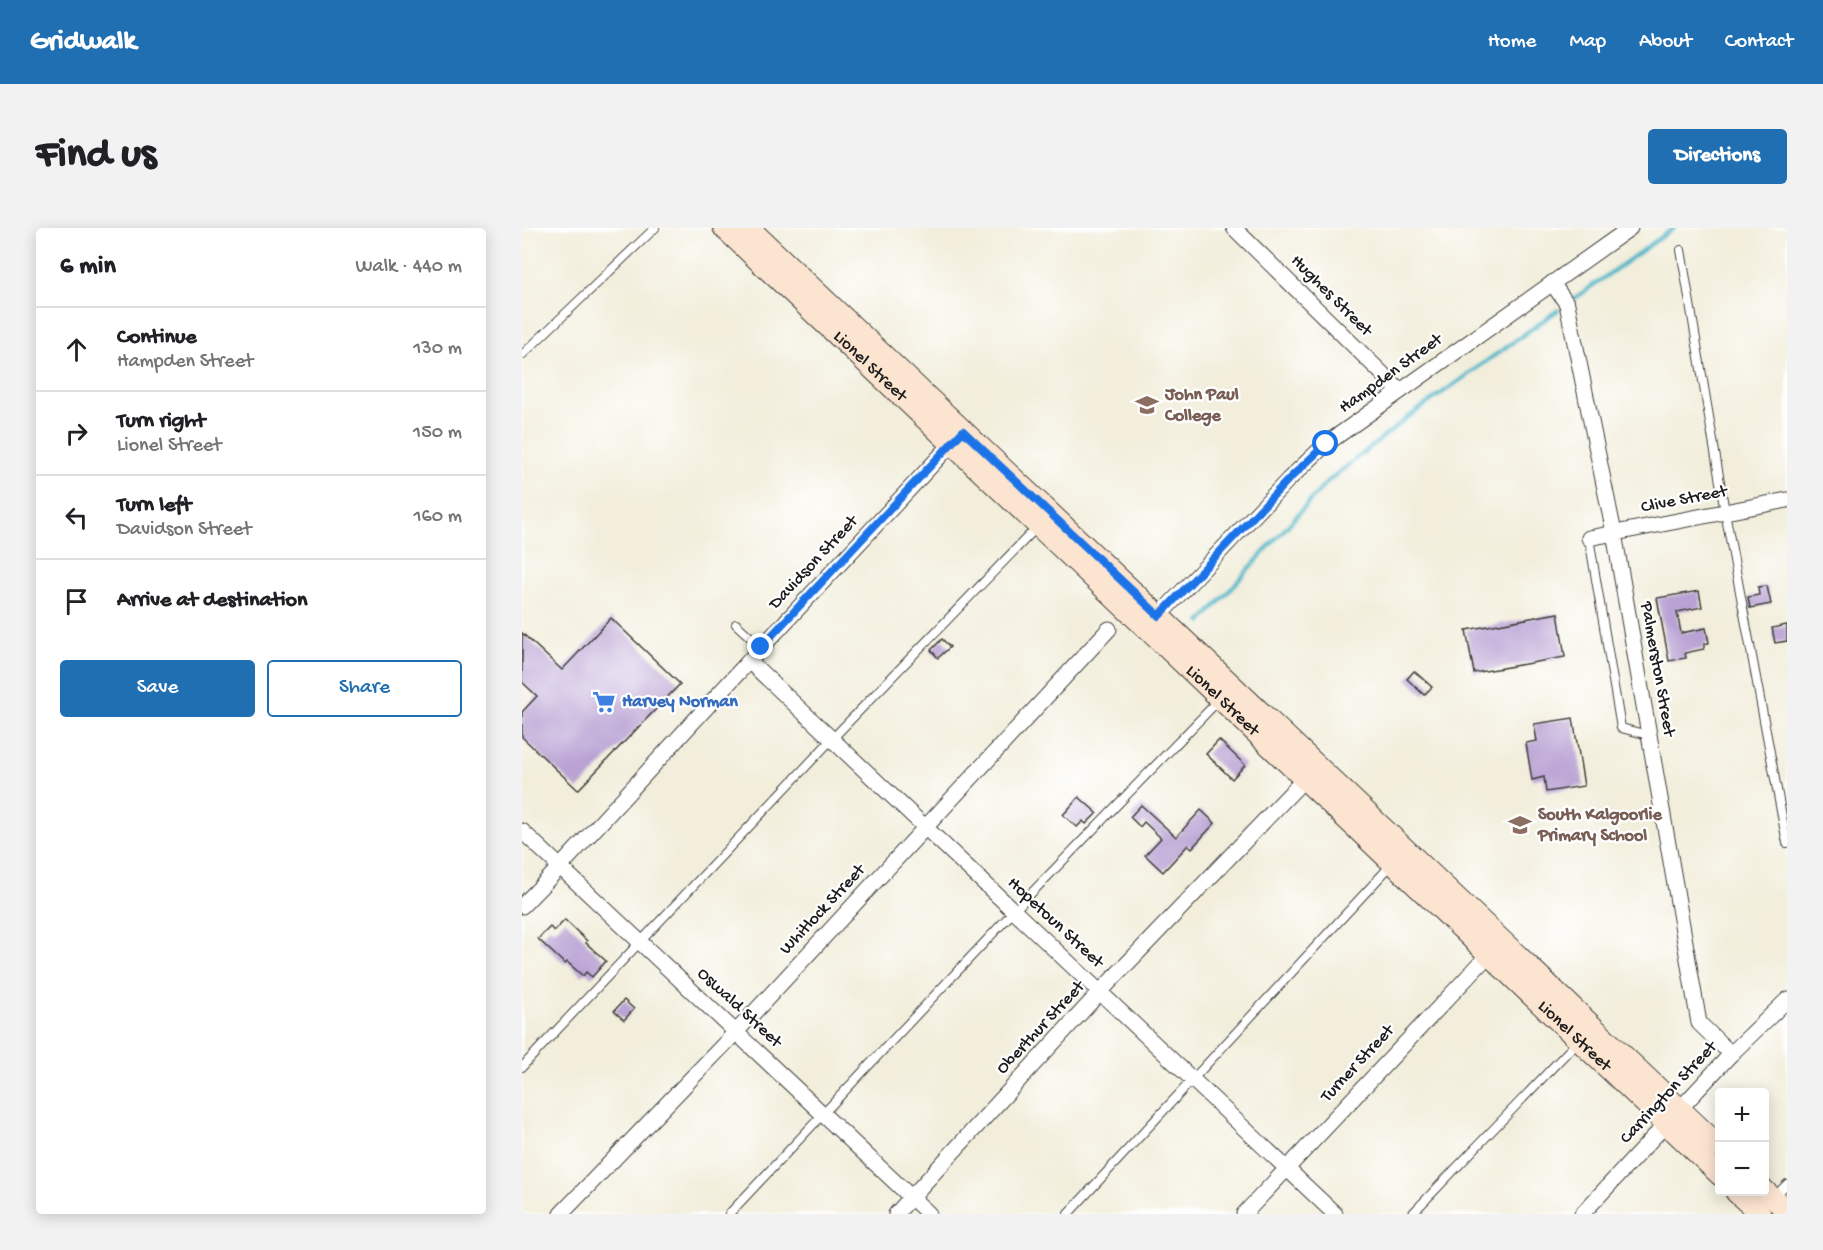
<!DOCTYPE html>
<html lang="en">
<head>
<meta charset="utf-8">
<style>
	body { margin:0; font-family:"Gochi Hand",sans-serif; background:#f2f2f2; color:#202124 }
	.controls { position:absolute; right:18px; bottom:18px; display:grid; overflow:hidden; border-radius:6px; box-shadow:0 3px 15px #0003 }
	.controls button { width:54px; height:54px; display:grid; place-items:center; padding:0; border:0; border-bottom:2px solid #e0e0e0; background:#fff; color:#202124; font:30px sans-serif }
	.stop { position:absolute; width:18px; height:18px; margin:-14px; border:4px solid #1a73e8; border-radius:50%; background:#fff }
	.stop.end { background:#1a73e8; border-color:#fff; box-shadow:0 2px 6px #0008 }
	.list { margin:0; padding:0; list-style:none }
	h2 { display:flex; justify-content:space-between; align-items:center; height:78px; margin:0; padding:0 24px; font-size:26px }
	h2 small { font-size:20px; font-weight:400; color:#757577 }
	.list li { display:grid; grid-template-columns:39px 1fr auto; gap:18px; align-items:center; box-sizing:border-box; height:84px; padding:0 24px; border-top:2px solid #e0e0e0 }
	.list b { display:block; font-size:22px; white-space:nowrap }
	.list p { margin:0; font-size:20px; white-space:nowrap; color:#757577 }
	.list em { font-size:20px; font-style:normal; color:#757577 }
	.actions { display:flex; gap:12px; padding:18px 24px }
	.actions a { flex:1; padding:14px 0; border:2px solid #1f6fb2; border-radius:6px; text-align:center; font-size:21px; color:#1f6fb2 }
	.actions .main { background:#1f6fb2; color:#fff }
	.icon { flex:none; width:33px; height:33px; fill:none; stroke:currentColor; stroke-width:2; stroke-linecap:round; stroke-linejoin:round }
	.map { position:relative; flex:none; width:1265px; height:986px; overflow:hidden; border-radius:6px }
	header { display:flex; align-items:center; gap:36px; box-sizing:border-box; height:84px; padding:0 30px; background:#1f6fb2; color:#fff }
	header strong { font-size:28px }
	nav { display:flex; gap:33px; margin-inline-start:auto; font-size:21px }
	.intro { display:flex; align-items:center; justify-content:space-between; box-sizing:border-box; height:144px; padding:0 36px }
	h1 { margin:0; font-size:42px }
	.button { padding:15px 27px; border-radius:6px; background:#1f6fb2; color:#fff; font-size:21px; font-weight:700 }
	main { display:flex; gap:36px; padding:0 36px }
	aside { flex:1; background:#fff; border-radius:6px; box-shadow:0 3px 15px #0003 }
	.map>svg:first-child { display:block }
</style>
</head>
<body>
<header>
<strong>Gridwalk</strong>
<nav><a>Home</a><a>Map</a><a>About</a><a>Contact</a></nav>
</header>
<div class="intro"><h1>Find us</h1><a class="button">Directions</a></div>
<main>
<aside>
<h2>6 min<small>Walk · 440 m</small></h2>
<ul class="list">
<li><svg class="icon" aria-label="ahead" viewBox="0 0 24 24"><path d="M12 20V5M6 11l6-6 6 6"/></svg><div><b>Continue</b><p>Hampden Street</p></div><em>130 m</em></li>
<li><svg class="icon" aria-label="right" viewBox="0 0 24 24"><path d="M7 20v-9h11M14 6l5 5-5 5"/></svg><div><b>Turn right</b><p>Lionel Street</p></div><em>150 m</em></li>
<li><svg class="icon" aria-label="left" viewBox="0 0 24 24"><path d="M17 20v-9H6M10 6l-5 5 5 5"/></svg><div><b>Turn left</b><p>Davidson Street</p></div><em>160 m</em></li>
<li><svg class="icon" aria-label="arrive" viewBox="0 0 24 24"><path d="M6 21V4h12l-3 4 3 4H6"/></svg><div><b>Arrive at destination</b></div></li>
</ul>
<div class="actions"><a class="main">Save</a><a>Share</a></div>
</aside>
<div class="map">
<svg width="1265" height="986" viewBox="0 0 1265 986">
	<rect width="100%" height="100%" fill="#fff"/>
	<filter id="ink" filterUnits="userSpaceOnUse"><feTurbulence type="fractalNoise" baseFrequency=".0167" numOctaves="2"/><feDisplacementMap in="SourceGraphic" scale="12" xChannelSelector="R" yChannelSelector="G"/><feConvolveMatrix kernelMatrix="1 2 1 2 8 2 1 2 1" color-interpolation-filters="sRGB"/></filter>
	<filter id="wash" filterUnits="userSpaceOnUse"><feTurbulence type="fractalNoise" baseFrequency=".008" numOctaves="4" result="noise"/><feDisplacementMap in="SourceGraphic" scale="24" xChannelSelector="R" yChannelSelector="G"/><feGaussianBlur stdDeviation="1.35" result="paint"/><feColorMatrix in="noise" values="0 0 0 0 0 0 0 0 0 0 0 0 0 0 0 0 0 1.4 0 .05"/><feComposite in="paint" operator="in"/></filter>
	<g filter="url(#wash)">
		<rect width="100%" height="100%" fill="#f2eedb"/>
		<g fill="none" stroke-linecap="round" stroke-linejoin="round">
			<g stroke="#4bb5c8" stroke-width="4">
				<path d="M 1053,70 L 1152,0"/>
				<path d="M 679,394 L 805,254 L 885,190 L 1036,82"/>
			</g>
		</g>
		<g id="blocks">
			<g fill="#baa3d4">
				<path d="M 1245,358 L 1249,376 L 1228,380 L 1226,369 L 1237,367 L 1236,359 Z"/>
				<path d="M 1177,363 L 1180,379 L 1155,384 L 1159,405 L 1184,400 L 1187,415 L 1182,416 L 1182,421 L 1163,425 L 1164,430 L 1147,433 L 1135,370 Z"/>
				<path d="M 1036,385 L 1043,429 L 952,445 L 944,402 Z"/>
				<path d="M 89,390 L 158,456 L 56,562 L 0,509 L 0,484 L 15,468 L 0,454 L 0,405 L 40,442 Z"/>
				<path d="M 1265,397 L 1265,413 L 1253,415 L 1250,400 Z"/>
				<path d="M 420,411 L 428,419 L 416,430 L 409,422 Z"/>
				<path d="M 892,443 L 910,459 L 902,467 L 885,451 Z"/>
				<path d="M 1051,490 L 1062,558 L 1024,564 L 1022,549 L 1010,552 L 1004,515 L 1015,513 L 1012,496 Z"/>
				<path d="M 697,512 L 723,537 L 710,551 L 684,526 Z"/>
				<path d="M 557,569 L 575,585 L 564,596 L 561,593 L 555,599 L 541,587 Z"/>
				<path d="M 619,577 L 654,609 L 679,582 L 693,595 L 670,620 L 666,617 L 641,644 L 623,627 L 639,610 L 622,594 L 618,599 L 608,589 Z"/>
				<path d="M 43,692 L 65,713 L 64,715 L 84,733 L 70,749 L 64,744 L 61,748 L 45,734 L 43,736 L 16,711 L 28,699 L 32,703 Z"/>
				<path d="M 102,772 L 112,781 L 102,792 L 92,783 Z"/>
			</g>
		</g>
	</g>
	<g filter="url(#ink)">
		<use href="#blocks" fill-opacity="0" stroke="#3c3c39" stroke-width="1.5"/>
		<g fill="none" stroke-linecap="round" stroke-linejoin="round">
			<g stroke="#3c3c39" stroke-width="10">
				<g id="lane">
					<path d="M 1159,22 L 1203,284 L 1265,615"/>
					<path d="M 0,127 L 133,0"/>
					<path d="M 1067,310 L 1099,500 L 1126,507"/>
					<path d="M 214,396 L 239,419"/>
					<path d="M 0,839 L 310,511 L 515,299"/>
					<path d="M 1251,970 L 1265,956"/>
					<path d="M 207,986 L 492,683 L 697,472"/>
					<path d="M 546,986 L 870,636"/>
					<path d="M 890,986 L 1056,813"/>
				</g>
			</g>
			<g stroke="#3c3c39" stroke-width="17">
				<g id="street">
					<path d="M 712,0 L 878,163"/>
					<path d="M 1030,55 L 1045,76 L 1092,305 L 1177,795 L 1209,826"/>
					<path d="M 1067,310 L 1265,272"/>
					<path d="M 631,394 L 766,252 L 804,216 L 1108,0"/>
					<path d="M 227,433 L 813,986"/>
					<path d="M 0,603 L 407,986"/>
					<path d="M 0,678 L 38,639 L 227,433 L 435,210"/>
					<path d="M 39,986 L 214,804 L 587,401"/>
					<path d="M 374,986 L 578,764 L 789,544"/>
					<path d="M 722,986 L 973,720"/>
					<path d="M 1060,986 L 1209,826 L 1265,772"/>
				</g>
			</g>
			<g stroke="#3c3c39" stroke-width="23">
				<g id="secondary">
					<path id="s1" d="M 202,0 L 625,401 L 1198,947"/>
					<path d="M 227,0 L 1198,919"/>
					<path d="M 1242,962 L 1265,983"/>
					<path d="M 1214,964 L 1238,986"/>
				</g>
			</g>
			<use href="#lane" stroke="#fff" stroke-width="8"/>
			<use href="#street" stroke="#fff" stroke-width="15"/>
			<use href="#secondary" stroke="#fce5d0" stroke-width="21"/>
		</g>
	</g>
	<g fill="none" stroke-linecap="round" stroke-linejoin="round" filter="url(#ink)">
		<path stroke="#1a73e8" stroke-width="8" d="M 239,419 L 441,203 L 637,388 L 766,252 L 804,216"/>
	</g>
	<defs>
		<g id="school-bare" transform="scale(1.8)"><path d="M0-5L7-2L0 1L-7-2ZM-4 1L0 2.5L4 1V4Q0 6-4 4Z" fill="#8d6e63" stroke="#fff" stroke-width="2.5" paint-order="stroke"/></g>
		<g id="supermarket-bare" transform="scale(1.8)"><path d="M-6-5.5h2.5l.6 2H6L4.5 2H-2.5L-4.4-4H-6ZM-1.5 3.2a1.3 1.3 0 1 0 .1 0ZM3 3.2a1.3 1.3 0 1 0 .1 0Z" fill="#3f7fe0" stroke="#fff" stroke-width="2.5" paint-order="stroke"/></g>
	</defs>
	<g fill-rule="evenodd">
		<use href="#school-bare" x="625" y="177"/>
		<use href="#supermarket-bare" x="82" y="474"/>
		<use href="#school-bare" x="998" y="597"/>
	</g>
	<g text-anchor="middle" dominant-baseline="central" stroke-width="4.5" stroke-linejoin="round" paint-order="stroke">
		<g font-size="18" fill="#1c1c1c" stroke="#fff">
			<text transform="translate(809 68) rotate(45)">Hughes Street</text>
			<text stroke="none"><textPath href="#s1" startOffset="201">Lionel Street</textPath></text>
			<text transform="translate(869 146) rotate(-36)">Hampden Street</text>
			<text transform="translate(1162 272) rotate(-11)">Clive Street</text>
			<text transform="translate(292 335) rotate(-47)">Davidson Street</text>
			<text transform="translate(1135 441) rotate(80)">Palmerston Street</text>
			<text stroke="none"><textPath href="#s1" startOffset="687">Lionel Street</textPath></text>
			<text transform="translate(301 682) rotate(-47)">Whitlock Street</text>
			<text transform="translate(533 695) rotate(43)">Hopetoun Street</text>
			<text transform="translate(217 780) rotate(43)">Oswald Street</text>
			<text transform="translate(519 800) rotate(-47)">Oberthur Street</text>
			<text stroke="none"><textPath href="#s1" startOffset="1173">Lionel Street</textPath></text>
			<text transform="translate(836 836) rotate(-47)">Turner Street</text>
			<text transform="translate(1147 865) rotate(-47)">Carrington Street</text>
		</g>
		<g font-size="18" font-weight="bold" fill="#785e54" stroke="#fff" text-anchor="start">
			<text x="643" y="167">John Paul<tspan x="643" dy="21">College</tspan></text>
			<text x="1016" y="587">South Kalgoorlie<tspan x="1016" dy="21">Primary School</tspan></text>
		</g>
		<g font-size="18" font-weight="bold" fill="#366cbe" stroke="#fff" text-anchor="start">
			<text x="100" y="474">Harvey Norman</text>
		</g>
	</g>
</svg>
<div class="controls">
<button>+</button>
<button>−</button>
</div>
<div class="stop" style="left:804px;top:216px"></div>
<div class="stop end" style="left:239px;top:419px"></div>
</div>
</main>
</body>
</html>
